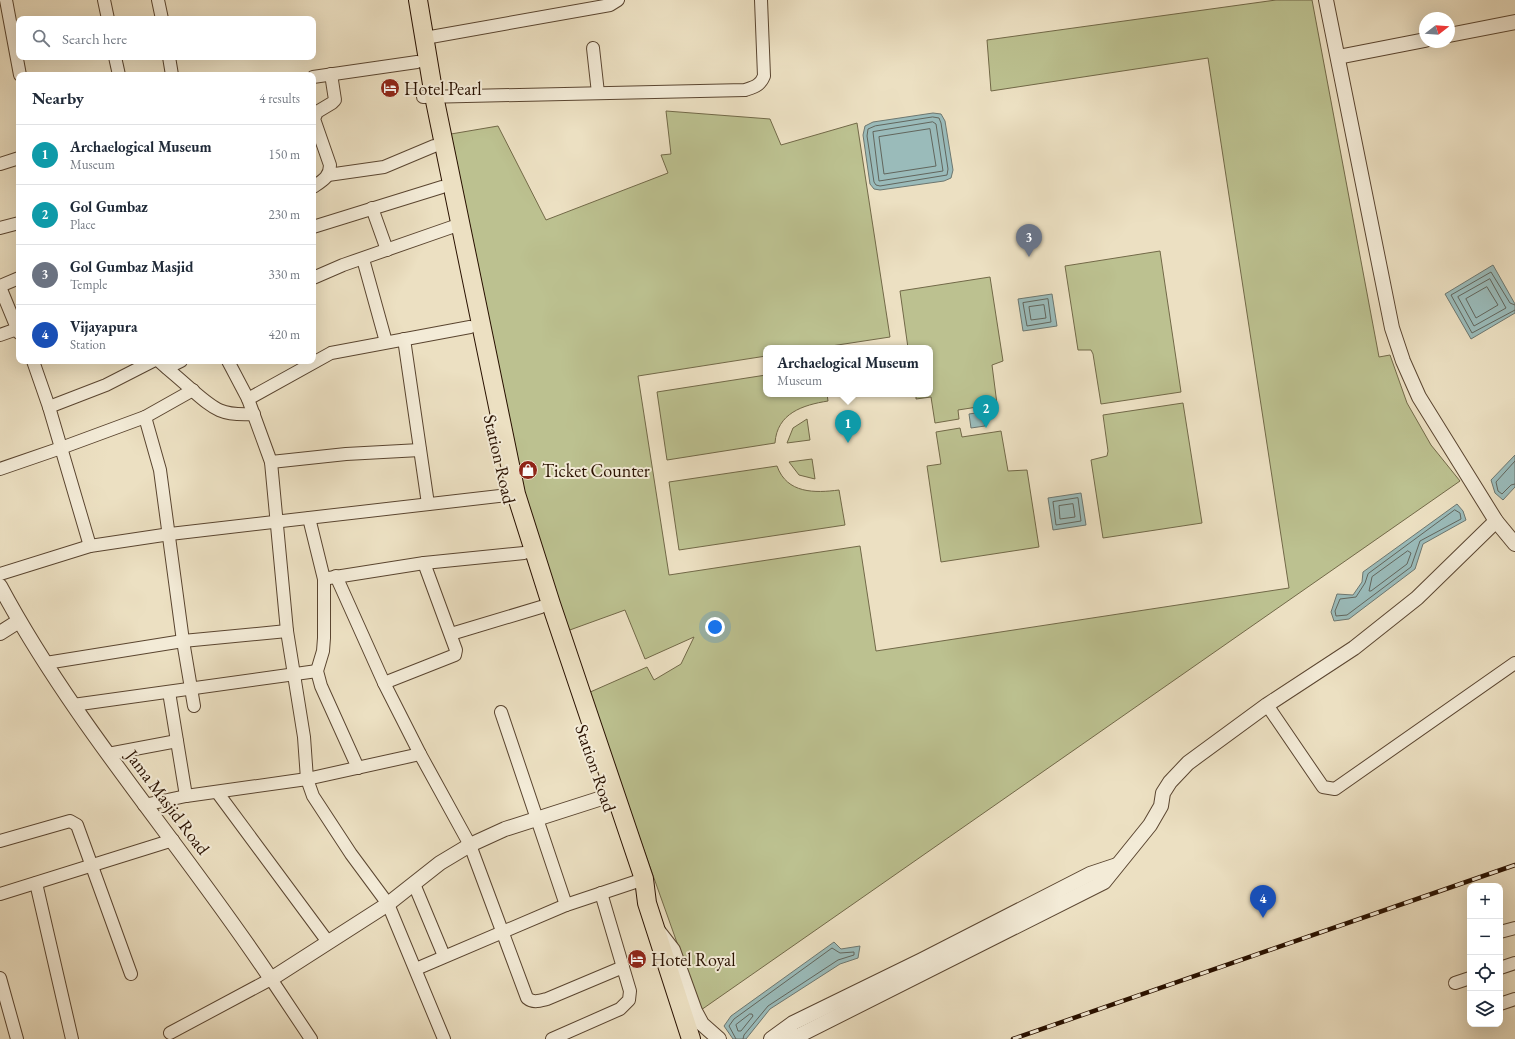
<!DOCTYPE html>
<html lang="en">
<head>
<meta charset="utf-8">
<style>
	body { margin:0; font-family:"EB Garamond",serif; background:#f6f6f7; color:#1f2937 }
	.controls { position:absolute; right:12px; bottom:12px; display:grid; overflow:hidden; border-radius:8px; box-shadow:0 4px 16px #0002 }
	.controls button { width:36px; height:36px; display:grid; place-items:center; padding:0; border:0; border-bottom:1px solid #e0e1e3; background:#fff; color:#1f2937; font:20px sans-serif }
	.compass { position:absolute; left:1419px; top:12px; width:36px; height:36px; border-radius:50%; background:#fff; box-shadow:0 4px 16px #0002; rotate:73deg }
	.you { position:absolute; left:715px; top:627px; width:14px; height:14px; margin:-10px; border:3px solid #fff; border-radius:50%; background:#1a73e8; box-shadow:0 0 0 6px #1a73e833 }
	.badge { display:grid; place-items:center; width:26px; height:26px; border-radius:50%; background:#0b8043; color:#fff; font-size:13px; font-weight:700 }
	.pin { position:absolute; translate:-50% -33px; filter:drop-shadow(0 1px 2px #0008) }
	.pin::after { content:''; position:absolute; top:21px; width:14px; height:12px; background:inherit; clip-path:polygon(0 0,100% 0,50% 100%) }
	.popup { position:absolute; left:763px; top:345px; width:170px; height:52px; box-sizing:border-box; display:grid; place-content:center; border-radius:8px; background:#fff; filter:drop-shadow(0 1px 3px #0005); font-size:13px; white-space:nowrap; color:#747a83 }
	.popup b { font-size:15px; color:#1f2937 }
	.popup::after { content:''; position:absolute; left:50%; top:100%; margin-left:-8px; border:8px solid transparent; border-top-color:#fff }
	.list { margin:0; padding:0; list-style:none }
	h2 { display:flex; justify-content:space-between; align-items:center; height:52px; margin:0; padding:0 16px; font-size:17px }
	h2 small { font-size:13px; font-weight:400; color:#747a83 }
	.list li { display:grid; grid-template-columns:26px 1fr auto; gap:12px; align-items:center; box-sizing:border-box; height:60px; padding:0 16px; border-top:1px solid #e0e1e3 }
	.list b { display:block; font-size:15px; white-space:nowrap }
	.list p { margin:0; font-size:13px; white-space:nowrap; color:#747a83 }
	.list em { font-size:13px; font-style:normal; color:#747a83 }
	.icon { flex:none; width:22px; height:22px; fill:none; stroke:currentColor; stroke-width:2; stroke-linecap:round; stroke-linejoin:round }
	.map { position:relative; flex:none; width:1515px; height:1039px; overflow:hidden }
	.search { position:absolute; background:#fff; box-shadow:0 4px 16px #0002; left:16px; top:16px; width:300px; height:44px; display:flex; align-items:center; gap:10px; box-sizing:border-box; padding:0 14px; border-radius:8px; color:#747a83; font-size:15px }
	.panel { position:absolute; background:#fff; box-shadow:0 4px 16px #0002; left:16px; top:72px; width:300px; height:292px; border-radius:8px }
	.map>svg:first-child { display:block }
</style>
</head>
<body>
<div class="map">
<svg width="1515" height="1039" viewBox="0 0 1515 1039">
	<rect width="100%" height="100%" fill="#ece0c2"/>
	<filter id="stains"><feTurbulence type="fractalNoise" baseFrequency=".005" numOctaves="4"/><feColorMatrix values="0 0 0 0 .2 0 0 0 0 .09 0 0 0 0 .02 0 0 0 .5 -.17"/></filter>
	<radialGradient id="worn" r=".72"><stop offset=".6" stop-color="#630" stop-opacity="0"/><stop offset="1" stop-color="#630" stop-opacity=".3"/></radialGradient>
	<g fill="#bcc190" stroke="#726948">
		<path d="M 1276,0 L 1312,0 L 1379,357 L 1390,355 L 1407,403 L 1431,445 L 1460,481 L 701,1010 L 588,693 L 647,667 L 654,680 L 681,664 L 694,637 L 645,659 L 625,610 L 567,631 L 527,503 L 451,134 L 498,126 L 546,220 L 668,173 L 661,155 L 671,154 L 666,111 L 770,119 L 781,145 L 857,123 L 890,337 L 818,348 L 766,348 L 766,356 L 638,376 L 669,575 L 860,546 L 876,651 L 1289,588 L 1208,58 L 991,91 L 987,40 Z"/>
		<path d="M 1160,251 L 1181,392 L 1101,404 L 1093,354 L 1091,350 L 1078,350 L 1065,266 Z"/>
		<path d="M 990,277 L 1003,361 L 992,365 L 997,404 L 958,410 L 959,419 L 935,423 L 931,397 L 916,399 L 916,394 L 930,394 L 930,348 L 908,348 L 900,291 Z"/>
		<path d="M 766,375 L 766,394 L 827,394 L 828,401 C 803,405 777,413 775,443 L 667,460 L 657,392 Z"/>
		<path d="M 1183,403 L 1202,523 L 1103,538 L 1091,460 L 1107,456 L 1108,451 L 1103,415 Z"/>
		<path d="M 807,419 L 810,440 L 787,443 L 793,428 Z"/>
		<path d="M 960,428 L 962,437 L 1001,431 L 1008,471 L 1027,470 L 1039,547 L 941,562 L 927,466 L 941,464 L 936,432 Z"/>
		<path d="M 812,459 L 815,479 L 799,475 L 789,462 Z"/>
		<path d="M 777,466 C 787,494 815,493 839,490 L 845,525 L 679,550 L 669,482 Z"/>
	</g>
	<g fill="#9abbba" stroke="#6d7770">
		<path d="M 933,113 L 941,114 L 945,121 L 953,170 L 951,178 L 944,181 L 880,190 L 874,189 L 870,184 L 863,135 L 865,126 L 873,122 Z"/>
		<path d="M 1493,265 L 1515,304 L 1515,313 L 1471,339 L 1445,294 Z"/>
		<path d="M 1052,294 L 1057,326 L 1023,331 L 1018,299 Z"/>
		<path d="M 982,412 L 985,426 L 971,428 L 969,414 Z"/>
		<path d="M 1515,455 L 1515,487 L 1503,500 L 1495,493 L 1491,480 Z"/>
		<path d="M 1081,493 L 1086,525 L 1053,530 L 1048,498 Z"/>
		<path d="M 1457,504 L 1463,511 L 1466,520 L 1423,544 L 1415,569 L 1349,619 L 1334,621 L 1331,612 L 1337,594 L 1353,595 L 1362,582 L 1363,572 Z"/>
		<path d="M 834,942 L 841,949 L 860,946 L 858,958 L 840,964 L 770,1009 L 746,1039 L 733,1039 L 724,1026 L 731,1016 Z"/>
	</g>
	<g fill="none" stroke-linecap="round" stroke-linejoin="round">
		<g stroke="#62665d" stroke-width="1">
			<path d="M 933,117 L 939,118 L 941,123 L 948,169 L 947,175 L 880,186 L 876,185 L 874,182 L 867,136 L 868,129 L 875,126 Z"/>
			<path d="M 933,122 L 936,124 L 943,171 L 879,181 L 873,132 Z"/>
			<path d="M 930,129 L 936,166 L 884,174 L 879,137 Z"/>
			<path d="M 1490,279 L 1506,308 L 1474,326 L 1458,297 Z"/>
			<path d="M 1487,287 L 1498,305 L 1476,318 L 1466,299 Z"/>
			<path d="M 1048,299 L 1051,322 L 1027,326 L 1023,303 Z"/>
			<path d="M 1044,305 L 1046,318 L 1031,320 L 1029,307 Z"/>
			<path d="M 1515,305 L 1510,303 L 1491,272 L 1451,295 L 1472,333 L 1515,310"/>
			<path d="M 1515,461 L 1496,482 L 1498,491 L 1502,494 L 1511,485 L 1515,484"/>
			<path d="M 1078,498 L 1081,521 L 1056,525 L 1053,502 Z"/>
			<path d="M 1073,504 L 1075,517 L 1060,519 L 1059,506 Z"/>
			<path d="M 1455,510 L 1460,513 L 1461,519 L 1420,541 L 1411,567 L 1347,615 L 1336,616 L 1335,611 L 1340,599 L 1356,597 L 1365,583 L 1368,574 Z"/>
			<path d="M 1408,551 L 1411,553 L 1407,564 L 1371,591 L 1369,591 L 1372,577 Z"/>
			<path d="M 750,1014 L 752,1014 L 753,1016 L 741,1031 L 738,1031 L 736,1025 Z"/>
			<path d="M 736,1039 L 729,1026 L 734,1019 L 832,948 L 840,953 L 854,952 L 854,955 L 838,960 L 768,1006 L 744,1035 L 743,1039"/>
		</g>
		<g stroke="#5a4530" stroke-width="14">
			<g id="minor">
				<path d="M 6,0 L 20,75"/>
				<path d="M 104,0 L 108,19"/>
				<path d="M 158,0 L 162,19"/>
				<path d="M 425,38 L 610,5 L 618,0"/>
				<path d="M 593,48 L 598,93"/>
				<path d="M 115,57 L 119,75"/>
				<path d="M 169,57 L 172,75"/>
				<path d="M 313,77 L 417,62"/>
				<path d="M 423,97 L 745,90 C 754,87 760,86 764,76 L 761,0"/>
				<path d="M 0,164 L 19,158"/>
				<path d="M 328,175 L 384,167 L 434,146"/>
				<path d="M 313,187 C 322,181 330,177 330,165 L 314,119 L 317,112 L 332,103 L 335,100 L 331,74"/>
				<path d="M 372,208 L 387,250"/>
				<path d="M 313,227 L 442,187"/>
				<path d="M 0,228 L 19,223"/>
				<path d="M 363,259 L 386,342"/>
				<path d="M 313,278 L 343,265 L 452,227"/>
				<path d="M 0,286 L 19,278"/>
				<path d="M 0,287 L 19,333"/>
				<path d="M 0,335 L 17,329"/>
				<path d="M 404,339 L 428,504"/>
				<path d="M 33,361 L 49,407 L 90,546"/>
				<path d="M 159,361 C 170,371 181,380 192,390 C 215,410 222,416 254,414"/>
				<path d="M 228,361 L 248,399 L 271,462 L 287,631 L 304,737 L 307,779 L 313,796 L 351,854 L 388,904 L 444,1039"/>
				<path d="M 167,368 L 181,361"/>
				<path d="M 248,399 L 331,353 L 470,327"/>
				<path d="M 49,407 L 106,385 L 153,361"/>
				<path d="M 145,417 L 160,470 L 183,641 L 194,706"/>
				<path d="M 271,462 L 346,454 L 420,450"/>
				<path d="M 0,469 L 61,448 L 145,417 L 193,390"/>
				<path d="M 309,518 L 324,579 L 324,638 L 323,651 L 317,671 L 321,686 L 358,768"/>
				<path d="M 0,574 L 90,546 L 170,534 L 516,494"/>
				<path d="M 336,576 L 384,683 L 420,754 L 470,845 L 527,998 C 533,1003 539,1001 547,999 L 623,967"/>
				<path d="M 329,578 L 424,563 L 524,553"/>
				<path d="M 451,634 L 541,607"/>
				<path d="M 46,663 L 183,641 L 287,631"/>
				<path d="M 384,683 L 455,655 L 456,650 L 424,563"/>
				<path d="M 169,692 L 186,796"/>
				<path d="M 73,705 L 317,671"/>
				<path d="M 1267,705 L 1323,787 L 1335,789 L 1515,663"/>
				<path d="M 501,712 L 566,905"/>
				<path d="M 108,754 L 177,741"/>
				<path d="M 217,792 L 328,942"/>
				<path d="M 144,805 L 186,796 L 307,779 L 420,754"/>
				<path d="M 0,841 L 70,821 L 77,825 L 131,974"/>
				<path d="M 36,883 L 72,1039"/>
				<path d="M 414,884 L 444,956"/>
				<path d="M 0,894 L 173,840"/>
				<path d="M 1500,932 L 1515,928"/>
				<path d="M 1500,968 L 1515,963"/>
				<path d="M 416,969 L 566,905 L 644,879"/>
				<path d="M 0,978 L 17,1039"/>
				<path d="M 1455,983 L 1470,978"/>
				<path d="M 1500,1004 L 1515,999"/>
				<path d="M 170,1033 L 271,979 L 311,1039"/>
				<path d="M 552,1039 L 620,1009 L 629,1000 L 630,991 L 601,893"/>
			</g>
		</g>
		<g stroke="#5a4530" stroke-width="16">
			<g id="tertiary">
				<path d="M 1326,0 L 1392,328 L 1403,361 L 1419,397 L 1496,521 L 1515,544"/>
				<path d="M 1449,35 L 1515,22"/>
				<path d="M 1338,57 L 1425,40"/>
				<path d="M 0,586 C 75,726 183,846 271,979 L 388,904 L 440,863 L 470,845 L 505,829 L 605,797"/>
				<path d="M 0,633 L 19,621"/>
				<path d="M 659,932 L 673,950 L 695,1011 L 702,1024 L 719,1039"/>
				<path d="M 771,1039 L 793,1023 L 922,960 L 1090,874 L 1117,865"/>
				<path d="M 786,1039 L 800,1035 L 1104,882 L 1150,825 L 1161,806 L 1163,793 L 1170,782 L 1188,763 L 1267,705 L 1354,648 L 1417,598 L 1496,521"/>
			</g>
		</g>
		<g stroke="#291100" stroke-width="20">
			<path id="primary" d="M 418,0 L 434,96 L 516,494 L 551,604 L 644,879 L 647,903 L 691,1039"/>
		</g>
		<use href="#minor" stroke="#f3ebd7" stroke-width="12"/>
		<use href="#tertiary" stroke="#f3ebd7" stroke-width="14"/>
		<use href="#primary" stroke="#ece0c2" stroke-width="18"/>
		<g stroke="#291100" stroke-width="4.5">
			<path id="rail" d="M 1013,1039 L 1515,865"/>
		</g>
		<use href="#rail" stroke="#f3ebd7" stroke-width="3" stroke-dasharray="9" stroke-linecap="butt"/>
	</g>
	<defs>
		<g id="hotel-disc" transform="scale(1)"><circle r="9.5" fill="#8f2418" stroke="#f3ebd7"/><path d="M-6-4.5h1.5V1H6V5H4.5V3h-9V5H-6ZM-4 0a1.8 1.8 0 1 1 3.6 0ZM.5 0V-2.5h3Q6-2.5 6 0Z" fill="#fff"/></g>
		<g id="shop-disc" transform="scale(1)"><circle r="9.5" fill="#8f2418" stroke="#f3ebd7"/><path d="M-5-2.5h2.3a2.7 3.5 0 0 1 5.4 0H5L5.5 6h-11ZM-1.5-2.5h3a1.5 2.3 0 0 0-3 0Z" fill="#fff"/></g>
	</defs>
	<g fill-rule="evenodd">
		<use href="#hotel-disc" x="390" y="88"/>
		<use href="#shop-disc" x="528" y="470"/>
		<use href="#hotel-disc" x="637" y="959"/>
	</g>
	<g text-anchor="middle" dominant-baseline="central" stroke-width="4" stroke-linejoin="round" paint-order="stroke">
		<g font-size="18" fill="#291100" stroke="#f3ebd7" text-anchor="start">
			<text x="404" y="88">Hotel Pearl</text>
			<text x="542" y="470">Ticket Counter</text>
			<text x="651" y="959">Hotel Royal</text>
		</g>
		<g font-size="18" fill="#291100" stroke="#f3ebd7">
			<text transform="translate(500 459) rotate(77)">Station Road</text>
			<text transform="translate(596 768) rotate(71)">Station Road</text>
			<text transform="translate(168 802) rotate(53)">Jama Masjid Road</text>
		</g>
	</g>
	<rect width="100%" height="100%" filter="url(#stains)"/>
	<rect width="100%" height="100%" fill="url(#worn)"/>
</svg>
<div class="controls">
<button>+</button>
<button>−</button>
<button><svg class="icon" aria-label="locate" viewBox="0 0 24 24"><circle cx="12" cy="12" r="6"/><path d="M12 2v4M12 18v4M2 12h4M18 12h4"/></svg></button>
<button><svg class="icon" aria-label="layers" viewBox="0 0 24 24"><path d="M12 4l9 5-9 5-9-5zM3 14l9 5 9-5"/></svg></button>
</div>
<svg class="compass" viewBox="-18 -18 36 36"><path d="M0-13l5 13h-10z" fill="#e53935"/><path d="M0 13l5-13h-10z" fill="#747a83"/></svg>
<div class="you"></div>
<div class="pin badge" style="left:848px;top:443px;background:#0f9aa8">1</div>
<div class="popup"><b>Archaelogical Museum</b>Museum</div>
<div class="pin badge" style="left:986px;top:428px;background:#0f9aa8">2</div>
<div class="pin badge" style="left:1029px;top:257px;background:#6b7280">3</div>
<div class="pin badge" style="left:1263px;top:918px;background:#1a4fb4">4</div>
<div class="search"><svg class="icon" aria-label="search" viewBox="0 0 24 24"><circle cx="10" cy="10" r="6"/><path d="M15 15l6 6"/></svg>Search here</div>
<section class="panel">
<h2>Nearby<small>4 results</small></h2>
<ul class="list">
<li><span class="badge" style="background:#0f9aa8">1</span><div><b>Archaelogical Museum</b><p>Museum</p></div><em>150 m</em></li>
<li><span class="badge" style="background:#0f9aa8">2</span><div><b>Gol Gumbaz</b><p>Place</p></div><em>230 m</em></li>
<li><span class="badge" style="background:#6b7280">3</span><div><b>Gol Gumbaz Masjid</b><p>Temple</p></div><em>330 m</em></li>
<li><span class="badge" style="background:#1a4fb4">4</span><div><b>Vijayapura</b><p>Station</p></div><em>420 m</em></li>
</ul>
</section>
</div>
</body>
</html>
